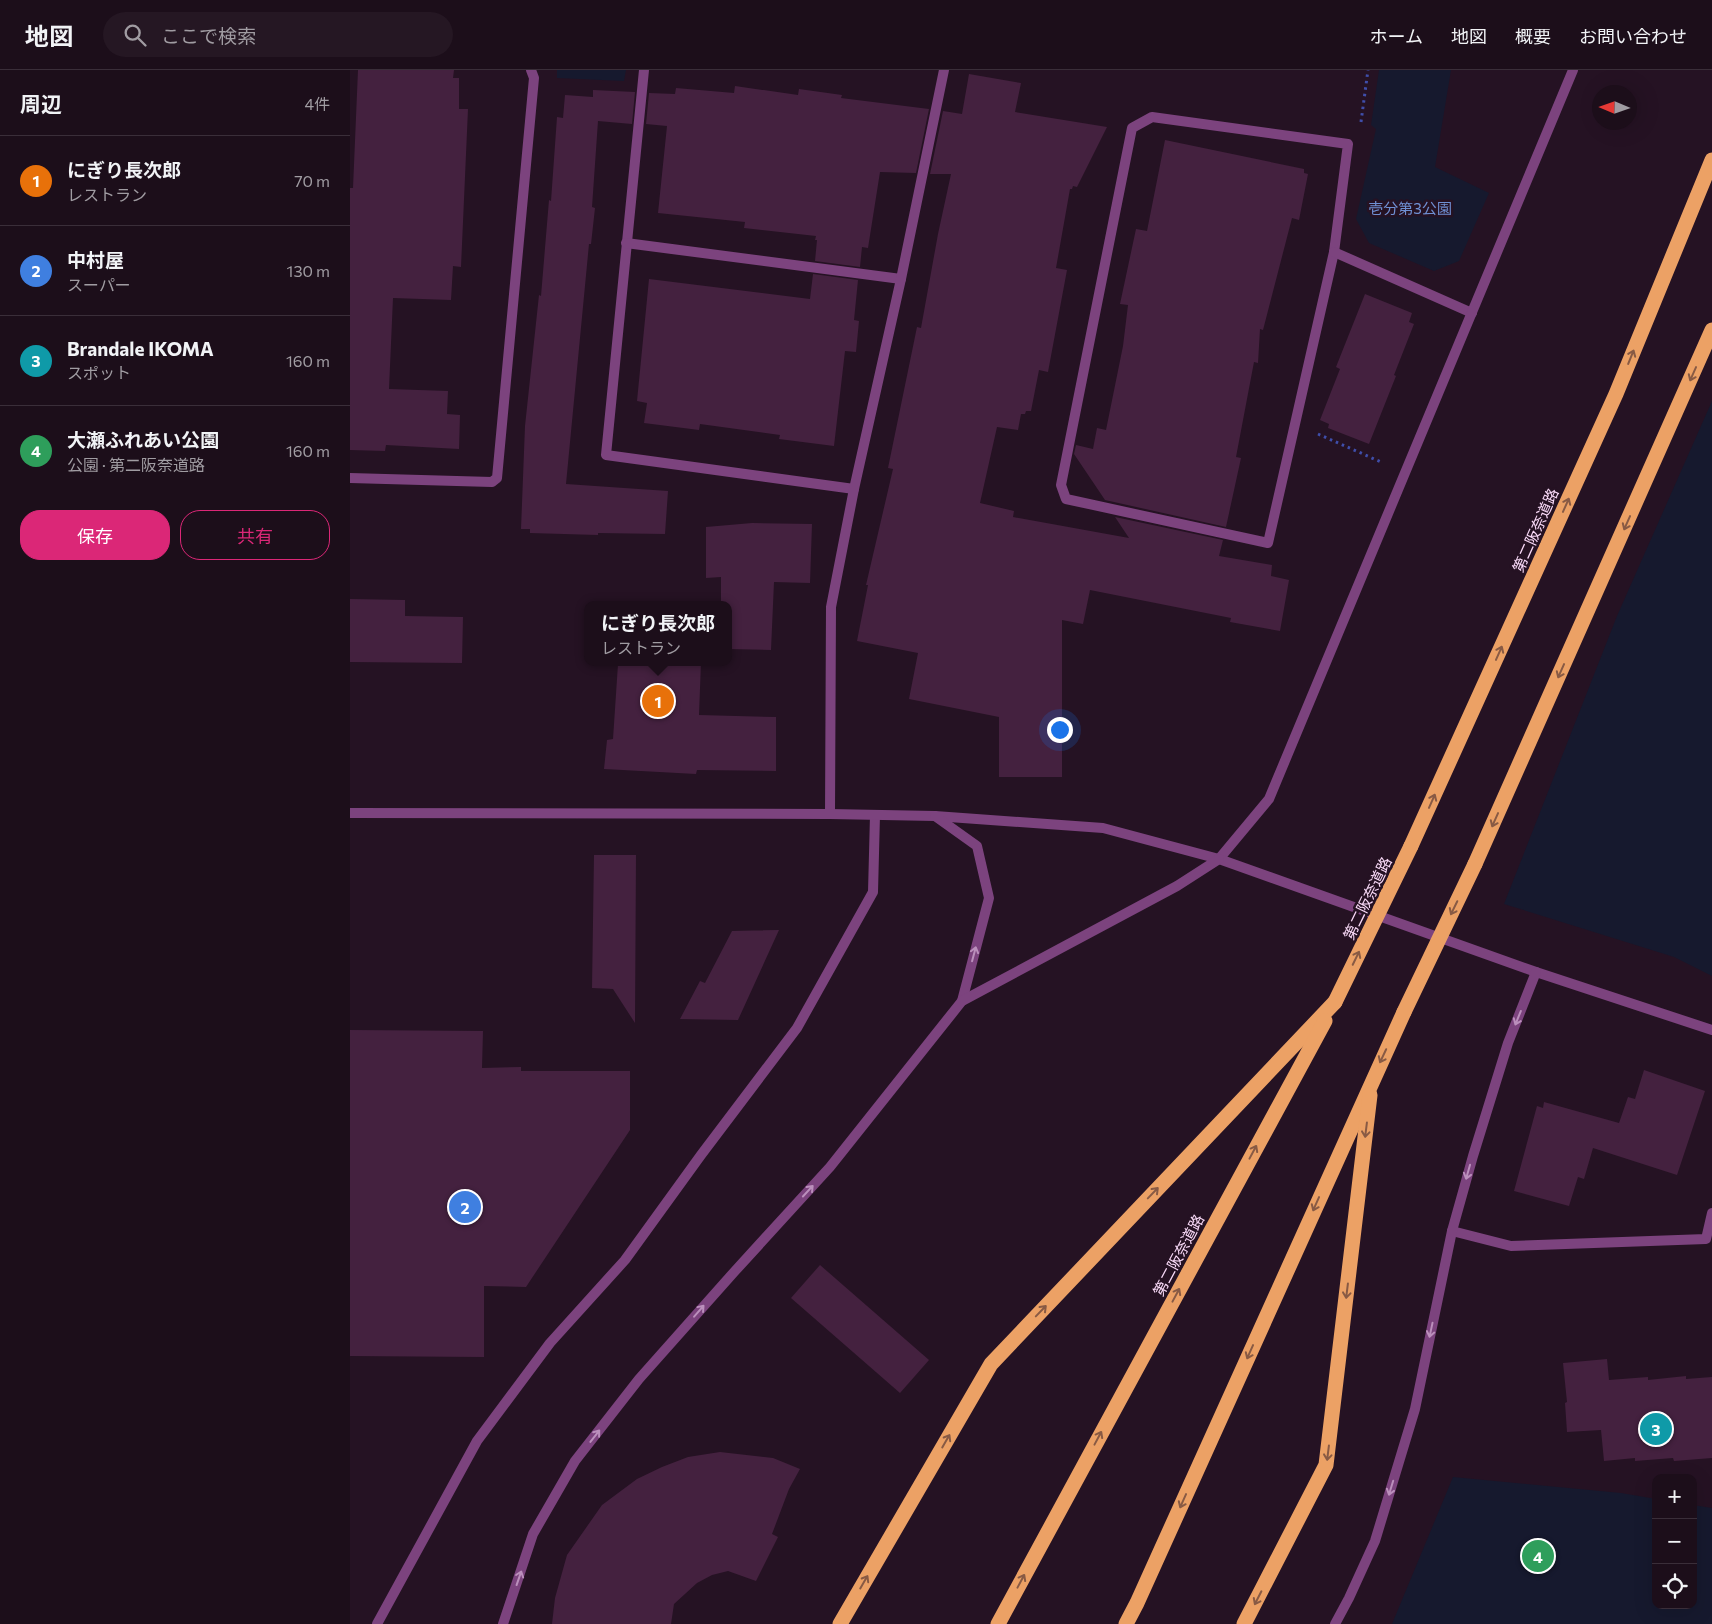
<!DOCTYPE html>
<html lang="ja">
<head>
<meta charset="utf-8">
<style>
	body { margin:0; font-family:Commissioner,"Noto Sans JP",sans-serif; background:#251723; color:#f1f3f6 }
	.controls { position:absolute; right:15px; bottom:15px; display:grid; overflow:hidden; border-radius:10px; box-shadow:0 5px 20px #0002 }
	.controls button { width:45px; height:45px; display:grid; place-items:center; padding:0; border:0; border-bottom:1px solid #3a2e39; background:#1c0e1a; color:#f1f3f6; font:25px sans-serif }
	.compass { position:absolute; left:1242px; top:15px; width:45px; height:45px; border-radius:50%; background:#1c0e1a; box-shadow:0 5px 20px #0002; rotate:272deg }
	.you { position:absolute; left:709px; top:659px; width:18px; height:18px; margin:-12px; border:4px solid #fff; border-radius:50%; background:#1a73e8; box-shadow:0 0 0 8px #1a73e833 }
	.badge { display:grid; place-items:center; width:32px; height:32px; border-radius:50%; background:#db2777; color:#fff; font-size:16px; font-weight:700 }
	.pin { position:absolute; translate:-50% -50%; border:2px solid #fff; box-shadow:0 1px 5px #0006 }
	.popup { position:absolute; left:234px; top:531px; width:148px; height:65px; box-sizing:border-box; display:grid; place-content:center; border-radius:10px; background:#1c0e1a; filter:drop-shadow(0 1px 4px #0005); font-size:16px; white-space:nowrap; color:#a09ca2 }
	.popup b { font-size:19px; color:#f1f3f6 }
	.popup::after { content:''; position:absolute; left:50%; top:100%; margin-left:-10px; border:10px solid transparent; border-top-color:#1c0e1a }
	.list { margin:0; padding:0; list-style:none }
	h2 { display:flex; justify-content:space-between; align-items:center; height:65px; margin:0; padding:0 20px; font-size:21px }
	h2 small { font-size:16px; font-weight:400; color:#a09ca2 }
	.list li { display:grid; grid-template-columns:32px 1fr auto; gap:15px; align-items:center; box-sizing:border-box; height:90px; padding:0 20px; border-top:1px solid #3a2e39 }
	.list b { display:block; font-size:19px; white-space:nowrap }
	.list p { margin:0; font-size:16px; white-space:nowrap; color:#a09ca2 }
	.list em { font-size:16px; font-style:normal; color:#a09ca2 }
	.actions { display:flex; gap:10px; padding:15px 20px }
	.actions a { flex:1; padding:11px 0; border:1px solid #db2777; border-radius:20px; text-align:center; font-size:18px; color:#db2777 }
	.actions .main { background:#db2777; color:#fff }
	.icon { flex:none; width:28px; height:28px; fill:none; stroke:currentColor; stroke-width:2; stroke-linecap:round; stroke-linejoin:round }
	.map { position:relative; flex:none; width:1362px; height:1554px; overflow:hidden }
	header { display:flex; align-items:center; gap:30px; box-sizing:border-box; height:70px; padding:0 25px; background:#1c0e1a; border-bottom:1px solid #3a2e39 }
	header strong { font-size:24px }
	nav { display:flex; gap:28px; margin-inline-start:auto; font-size:18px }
	.search { width:350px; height:45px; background:#251723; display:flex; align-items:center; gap:12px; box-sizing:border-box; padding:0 18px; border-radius:28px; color:#a09ca2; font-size:19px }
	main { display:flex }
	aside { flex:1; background:#1c0e1a }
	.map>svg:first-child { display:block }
</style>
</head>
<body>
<header>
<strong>地図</strong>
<div class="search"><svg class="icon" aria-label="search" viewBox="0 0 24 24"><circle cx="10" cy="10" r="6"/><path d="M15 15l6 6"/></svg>ここで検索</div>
<nav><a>ホーム</a><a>地図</a><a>概要</a><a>お問い合わせ</a></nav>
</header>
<main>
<aside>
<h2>周辺<small>4件</small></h2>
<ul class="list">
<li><span class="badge" style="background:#e8710a">1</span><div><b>にぎり長次郎</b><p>レストラン</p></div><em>70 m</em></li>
<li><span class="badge" style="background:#3f7fe0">2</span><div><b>中村屋</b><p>スーパー</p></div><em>130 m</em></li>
<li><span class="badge" style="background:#0f9aa8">3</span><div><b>Brandale IKOMA</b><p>スポット</p></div><em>160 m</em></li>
<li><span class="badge" style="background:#2e9e5b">4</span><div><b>大瀬ふれあい公園</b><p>公園 · 第二阪奈道路</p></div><em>160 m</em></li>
</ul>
<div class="actions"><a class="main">保存</a><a>共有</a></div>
</aside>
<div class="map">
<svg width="1362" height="1554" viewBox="0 0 1362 1554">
	<rect width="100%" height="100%" fill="#251223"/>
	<g fill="#16192e">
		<path d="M 207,0 L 276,0 L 274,11 L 207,8 Z"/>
		<path d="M 1029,0 L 1101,0 L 1085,97 L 1139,123 L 1109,191 L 1084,201 L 1019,173 L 1006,149 L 1026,59 L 1021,55 Z"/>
		<path d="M 1362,331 L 1362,906 L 1324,887 L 1154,834 L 1267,546 Z"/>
		<path d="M 1103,1407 L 1271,1423 L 1306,1429 L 1306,1535 L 1343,1535 L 1343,1435 L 1362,1438 L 1362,1554 L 1042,1554 Z"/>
	</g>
	<g fill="#44213f">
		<path d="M 8,0 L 104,0 L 103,8 L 109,8 L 109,39 L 118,39 L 111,197 L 103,196 L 101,230 L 43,228 L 39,319 L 98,321 L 97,344 L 110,345 L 109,379 L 36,375 L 35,381 L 0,380 L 0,118 L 3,118 Z"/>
		<path d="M 619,4 L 671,13 L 665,42 L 757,57 L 727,117 L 723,116 L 722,119 L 720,119 L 706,198 L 717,200 L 698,302 L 689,300 L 681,341 L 676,341 L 675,344 L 671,344 L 668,360 L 647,357 L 630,433 L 664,441 L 663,447 L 779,468 L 765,447 L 873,470 L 869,486 L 922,495 L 921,506 L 939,510 L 930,561 L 880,552 L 881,548 L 740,520 L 733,554 L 712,550 L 712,707 L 649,707 L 649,647 L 559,629 L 568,583 L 507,571 L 518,515 L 516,515 L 543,399 L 538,398 L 567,257 L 571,258 L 588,164 L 601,104 L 580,104 L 593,41 L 612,44 Z"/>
		<path d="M 385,16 L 448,25 L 449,19 L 492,25 L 491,28 L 579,39 L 566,103 L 530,102 L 518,178 L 512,177 L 510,197 L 465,191 L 467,170 L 465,170 L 466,166 L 394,158 L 395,152 L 308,143 L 317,56 L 296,54 L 299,23 L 325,24 L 326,18 L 384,23 Z"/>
		<path d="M 243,20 L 285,22 L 282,54 L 248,51 L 242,137 L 245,138 L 241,174 L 239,174 L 216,414 L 318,421 L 315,464 L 248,463 L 248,465 L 180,463 L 180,459 L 171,459 L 175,356 L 189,225 L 191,226 L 199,130 L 201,131 L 207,47 L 213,48 L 215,25 L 243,27 Z"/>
		<path d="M 815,70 L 954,99 L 954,103 L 958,104 L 949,150 L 942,148 L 913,260 L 910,259 L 908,293 L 904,292 L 886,387 L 891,388 L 876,457 L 755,430 L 724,384 L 726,375 L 743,379 L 747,358 L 756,360 L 773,276 L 778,235 L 770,234 L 786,159 L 797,161 Z"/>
		<path d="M 463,204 L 508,210 L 504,250 L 509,251 L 506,282 L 495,281 L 484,376 L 429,369 L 430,365 L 350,354 L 349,360 L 294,353 L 297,333 L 287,331 L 299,209 L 460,229 Z"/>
		<path d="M 1015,224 L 1062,243 L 1059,252 L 1064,254 L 1044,305 L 1046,306 L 1019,374 L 978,358 L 979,354 L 970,350 L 990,299 L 986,297 Z"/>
		<path d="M 402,453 L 462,454 L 460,513 L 424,512 L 421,580 L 378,579 L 378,535 L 371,535 L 371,507 L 356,508 L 356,457 Z"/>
		<path d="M 0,529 L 55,530 L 55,546 L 113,547 L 112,593 L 0,592 Z"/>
		<path d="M 310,592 L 351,592 L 349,645 L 426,647 L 426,701 L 347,700 L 346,704 L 254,699 L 257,670 L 263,669 L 268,594 Z"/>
		<path d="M 244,785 L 286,785 L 285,953 L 263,919 L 242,918 Z"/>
		<path d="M 429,860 L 388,950 L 330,949 L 350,911 L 355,913 L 382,861 Z"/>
		<path d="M 0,960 L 133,961 L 132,998 L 171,997 L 171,1001 L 280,1001 L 280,1060 L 176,1217 L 134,1216 L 134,1287 L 0,1286 Z"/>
		<path d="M 1294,1000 L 1355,1021 L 1327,1105 L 1243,1078 L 1234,1109 L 1228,1107 L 1219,1136 L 1164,1121 L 1187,1036 L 1193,1038 L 1194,1032 L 1269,1053 L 1278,1027 L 1285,1029 Z"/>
		<path d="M 470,1195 L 579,1290 L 550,1323 L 441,1228 Z"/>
		<path d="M 1257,1289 L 1259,1310 L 1298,1307 L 1298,1310 L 1336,1306 L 1336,1309 L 1362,1307 L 1362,1388 L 1324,1391 L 1323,1388 L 1285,1391 L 1285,1388 L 1254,1391 L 1251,1360 L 1217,1362 L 1215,1333 L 1217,1332 L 1213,1293 Z"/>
		<path d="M 370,1382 L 423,1388 L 450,1399 L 439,1419 L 422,1464 L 428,1467 L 406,1511 L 378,1501 L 362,1505 L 347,1513 L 324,1534 L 321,1554 L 202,1554 L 205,1528 L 217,1485 L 252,1435 L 287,1409 L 312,1397 L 338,1387 Z"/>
	</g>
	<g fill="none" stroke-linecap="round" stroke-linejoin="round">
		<g stroke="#3f4eaa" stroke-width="3" stroke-dasharray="2.5 4" stroke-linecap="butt">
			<path d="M 1011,52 L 1018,0"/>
			<path d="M 968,364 L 1031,392"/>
		</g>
		<path stroke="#7c437e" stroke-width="10" d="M 1102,1161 L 1161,1176 L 1356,1169 L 1362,1143"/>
		<g stroke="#7c437e" stroke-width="10">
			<path d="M 294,0 L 256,385 L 504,419"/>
			<path d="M 802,47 L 998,74 L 984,182 L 918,473 L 716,429 L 711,415 L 782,58 Z"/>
			<path d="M 276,173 L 551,209"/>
			<path d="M 984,182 L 1122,243"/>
			<path d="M 0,408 L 142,412 L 147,408 L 184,8 L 181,0"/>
			<path d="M 480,744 L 481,537 L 504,419 L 551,209 L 594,0"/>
			<path d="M 869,789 L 919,729 L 1223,0"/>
			<path d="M 27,1554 L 127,1371 L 200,1273 L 275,1190 L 351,1085 L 447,958 L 523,822 L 525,745"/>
		</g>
		<g stroke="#7c437e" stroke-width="10">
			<path d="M 0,743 L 480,744 L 585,746 L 753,758 L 869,789 L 1186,902 L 1362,960"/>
			<path d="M 585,746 L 627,776 L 639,828 L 612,931"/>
			<path d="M 153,1554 L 183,1464 L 225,1391 L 289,1309 L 385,1201 L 480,1097 L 612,931 L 827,816 L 869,789"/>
			<path d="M 985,1554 L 999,1528 L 1025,1471 L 1065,1339 L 1102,1161 L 1123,1086 L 1158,973 L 1186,902"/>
		</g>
		<g stroke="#eca165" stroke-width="15">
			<path d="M 1061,776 L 1266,324 L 1362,90"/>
			<path d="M 1125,794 L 1362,260"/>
			<path d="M 490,1554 L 641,1294 L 985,932"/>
			<path d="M 648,1554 L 975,951"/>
			<path d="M 776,1554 L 787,1533 L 1054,942"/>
			<path d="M 894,1554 L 976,1395 L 1020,1025"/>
		</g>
		<g stroke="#eca165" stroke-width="15">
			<path d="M 985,932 L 1061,776"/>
			<path d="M 1054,942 L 1125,794"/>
		</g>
	</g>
	<defs><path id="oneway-shaft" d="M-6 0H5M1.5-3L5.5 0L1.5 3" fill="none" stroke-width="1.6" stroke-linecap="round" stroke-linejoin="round" transform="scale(1.25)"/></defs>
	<g stroke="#885a44">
		<use href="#oneway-shaft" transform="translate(1281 287) rotate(-68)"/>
		<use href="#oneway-shaft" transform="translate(1343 304) rotate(114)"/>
		<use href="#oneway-shaft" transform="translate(1216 435) rotate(-66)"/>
		<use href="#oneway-shaft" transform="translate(1277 453) rotate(114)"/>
		<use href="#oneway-shaft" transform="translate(1149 583) rotate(-66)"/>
		<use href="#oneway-shaft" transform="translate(1211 601) rotate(114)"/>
		<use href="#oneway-shaft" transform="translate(1082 731) rotate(-66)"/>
		<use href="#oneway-shaft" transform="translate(1145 750) rotate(114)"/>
		<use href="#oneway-shaft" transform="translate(1104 838) rotate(116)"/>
		<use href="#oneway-shaft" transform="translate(1006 888) rotate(-64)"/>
		<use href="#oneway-shaft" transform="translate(1033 986) rotate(115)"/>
		<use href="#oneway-shaft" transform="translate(1016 1060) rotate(97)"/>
		<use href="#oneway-shaft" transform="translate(903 1082) rotate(-62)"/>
		<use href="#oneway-shaft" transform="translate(803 1123) rotate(-46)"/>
		<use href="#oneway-shaft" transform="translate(966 1134) rotate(114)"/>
		<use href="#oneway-shaft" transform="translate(997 1221) rotate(97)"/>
		<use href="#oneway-shaft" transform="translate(826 1225) rotate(-62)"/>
		<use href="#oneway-shaft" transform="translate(691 1241) rotate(-46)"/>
		<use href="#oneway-shaft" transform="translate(900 1282) rotate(114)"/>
		<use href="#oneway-shaft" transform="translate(748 1368) rotate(-62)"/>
		<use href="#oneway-shaft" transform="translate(596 1371) rotate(-60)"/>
		<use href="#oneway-shaft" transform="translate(978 1383) rotate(97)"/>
		<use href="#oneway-shaft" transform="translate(833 1431) rotate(114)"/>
		<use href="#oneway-shaft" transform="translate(671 1511) rotate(-62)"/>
		<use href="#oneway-shaft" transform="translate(514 1512) rotate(-60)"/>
		<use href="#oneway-shaft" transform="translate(908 1528) rotate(117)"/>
	</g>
	<g stroke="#bb8fbc">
		<use href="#oneway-shaft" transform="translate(624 884) rotate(-75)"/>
		<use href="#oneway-shaft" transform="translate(1168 948) rotate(112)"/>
		<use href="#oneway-shaft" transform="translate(1118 1102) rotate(106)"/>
		<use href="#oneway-shaft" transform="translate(458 1121) rotate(-47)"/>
		<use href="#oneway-shaft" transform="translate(349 1241) rotate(-49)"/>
		<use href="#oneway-shaft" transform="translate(1081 1260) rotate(102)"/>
		<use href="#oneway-shaft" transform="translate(245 1366) rotate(-52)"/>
		<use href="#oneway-shaft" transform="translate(1041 1418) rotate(107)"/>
		<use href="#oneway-shaft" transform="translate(169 1508) rotate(-71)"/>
	</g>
	<g text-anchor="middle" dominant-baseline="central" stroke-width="5" stroke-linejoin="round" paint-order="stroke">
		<g font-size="15" fill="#6f8fd2" stroke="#251223">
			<text x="1060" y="138">壱分第3公園</text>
		</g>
		<g font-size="15" fill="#fadbf9" stroke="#251223">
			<text transform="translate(1185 460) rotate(-66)">第二阪奈道路</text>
			<text transform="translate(1017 828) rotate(-64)">第二阪奈道路</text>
			<text transform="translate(828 1185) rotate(-62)">第二阪奈道路</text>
		</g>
	</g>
</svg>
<div class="controls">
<button>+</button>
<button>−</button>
<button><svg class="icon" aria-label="locate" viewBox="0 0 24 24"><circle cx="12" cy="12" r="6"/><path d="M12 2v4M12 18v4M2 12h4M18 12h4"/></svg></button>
</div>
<svg class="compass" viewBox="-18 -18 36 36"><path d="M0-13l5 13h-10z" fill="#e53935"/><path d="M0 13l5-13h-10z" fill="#a09ca2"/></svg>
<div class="you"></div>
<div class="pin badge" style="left:308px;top:631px;background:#e8710a">1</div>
<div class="popup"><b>にぎり長次郎</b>レストラン</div>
<div class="pin badge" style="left:115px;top:1137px;background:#3f7fe0">2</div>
<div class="pin badge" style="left:1306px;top:1359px;background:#0f9aa8">3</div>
<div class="pin badge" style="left:1188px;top:1486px;background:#2e9e5b">4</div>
</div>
</main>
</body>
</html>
